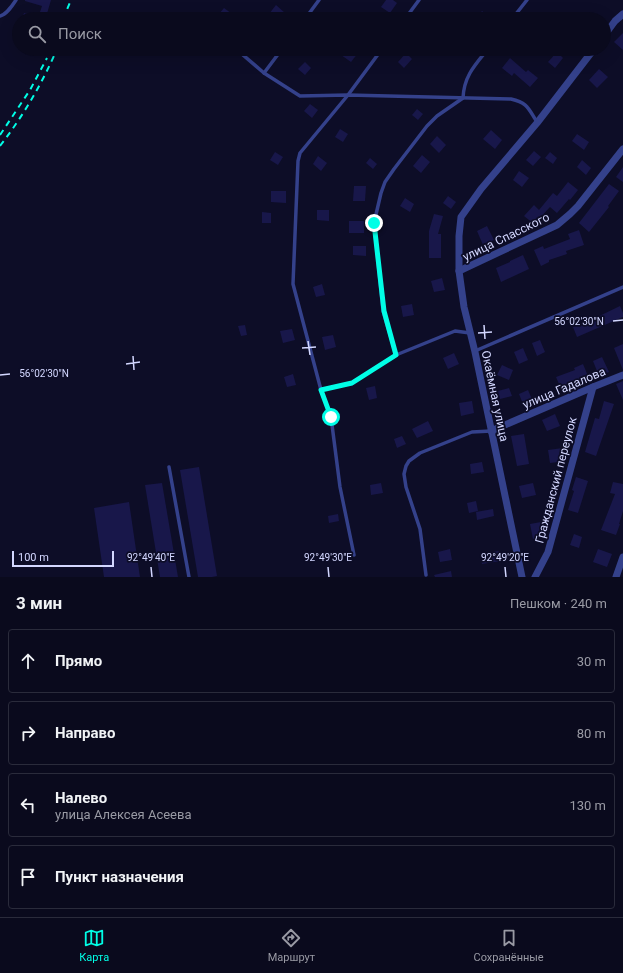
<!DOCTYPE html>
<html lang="ru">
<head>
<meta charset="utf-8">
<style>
	body { margin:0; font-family:Roboto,sans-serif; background:#131326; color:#f1f3f6 }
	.scale { position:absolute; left:12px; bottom:10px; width:102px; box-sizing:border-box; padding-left:4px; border:2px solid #d3d7ff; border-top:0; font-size:11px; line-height:14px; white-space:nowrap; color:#d3d7ff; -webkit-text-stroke:3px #0d0d27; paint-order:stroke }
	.stop { position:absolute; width:12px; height:12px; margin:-9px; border:3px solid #00fee6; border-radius:50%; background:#fff }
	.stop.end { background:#00fee6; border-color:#fff; box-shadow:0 1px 4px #0008 }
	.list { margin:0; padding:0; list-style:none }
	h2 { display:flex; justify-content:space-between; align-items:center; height:52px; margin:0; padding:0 16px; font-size:17px }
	h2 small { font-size:13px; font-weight:400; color:#999aa4 }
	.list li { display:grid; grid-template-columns:26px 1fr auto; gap:12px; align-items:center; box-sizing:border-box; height:64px; margin:0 8px 8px; padding:0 8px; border:1px solid #2a2b3b; border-radius:4px }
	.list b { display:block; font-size:15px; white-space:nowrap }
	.list p { margin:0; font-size:13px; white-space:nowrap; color:#999aa4 }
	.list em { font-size:13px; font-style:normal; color:#999aa4 }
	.icon { flex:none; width:22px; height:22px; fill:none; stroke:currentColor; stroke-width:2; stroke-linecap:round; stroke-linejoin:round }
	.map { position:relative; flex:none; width:623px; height:577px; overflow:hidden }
	.search { position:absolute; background:#0a0a1d; box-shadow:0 4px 16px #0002; left:12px; right:12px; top:12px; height:44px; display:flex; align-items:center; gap:10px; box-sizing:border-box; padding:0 14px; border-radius:22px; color:#999aa4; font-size:15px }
	.sheet { height:340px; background:#0a0a1d }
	nav { display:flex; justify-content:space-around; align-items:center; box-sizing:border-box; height:56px; border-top:1px solid #2a2b3b; background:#0a0a1d; font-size:11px; color:#999aa4 }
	nav a { display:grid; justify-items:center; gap:2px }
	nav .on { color:#00fee6 }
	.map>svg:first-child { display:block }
</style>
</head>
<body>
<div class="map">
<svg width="623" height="577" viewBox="0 0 623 577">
	<rect width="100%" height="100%" fill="#0d0d27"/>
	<g fill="#18174a">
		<path d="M 25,0 L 51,0 L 46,17 L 39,15 L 42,6 L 25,1 Z"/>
		<path d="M 386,0 L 393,0 L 397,3 L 390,13 L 381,7 Z"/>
		<path d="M 276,5 L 285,13 L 280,19 L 265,19 Z"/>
		<path d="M 224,8 L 239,19 L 223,19 L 218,15 Z"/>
		<path d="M 482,11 L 492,19 L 476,19 Z"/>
		<path d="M 24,13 L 40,17 L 40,19 L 22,19 Z"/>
		<path d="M 623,33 L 623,50 L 614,42 Z"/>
		<path d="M 346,49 L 353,49 L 358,53 L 351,62 L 341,55 Z"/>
		<path d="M 557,52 L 563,58 L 555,68 L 548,62 Z"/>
		<path d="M 406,53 L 412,59 L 404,68 L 398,62 Z"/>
		<path d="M 510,58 L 526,72 L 528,70 L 538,78 L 530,87 L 514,73 L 512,76 L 502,68 Z"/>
		<path d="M 305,62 L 311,68 L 305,75 L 298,69 Z"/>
		<path d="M 599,69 L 608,77 L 597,88 L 589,80 Z"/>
		<path d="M 310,104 L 318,110 L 312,118 L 304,111 Z"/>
		<path d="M 417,109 L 423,114 L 418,120 L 412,115 Z"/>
		<path d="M 340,129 L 348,134 L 343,142 L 335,137 Z"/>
		<path d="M 491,130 L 502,140 L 495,149 L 483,139 Z"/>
		<path d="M 577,134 L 589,142 L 584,150 L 572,141 Z"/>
		<path d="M 437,136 L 446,145 L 439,153 L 430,144 Z"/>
		<path d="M 534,151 L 541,157 L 533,166 L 526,160 Z"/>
		<path d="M 275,152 L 283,157 L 278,165 L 270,160 Z"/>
		<path d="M 550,152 L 557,158 L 553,164 L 545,158 Z"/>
		<path d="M 422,155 L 430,162 L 421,173 L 413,166 Z"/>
		<path d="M 318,156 L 327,163 L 321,171 L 313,164 Z"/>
		<path d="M 370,158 L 377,164 L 373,169 L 366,163 Z"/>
		<path d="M 582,160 L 591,168 L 586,175 L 577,167 Z"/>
		<path d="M 623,167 L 623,182 L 616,177 Z"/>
		<path d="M 519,171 L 529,178 L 522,187 L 513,180 Z"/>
		<path d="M 568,182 L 578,190 L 570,200 L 569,199 L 557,213 L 550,207 L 534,224 L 524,216 L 534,205 L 539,210 L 553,193 L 557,196 Z"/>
		<path d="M 609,184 L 619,191 L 608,206 L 609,207 L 589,232 L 579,223 Z"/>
		<path d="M 354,186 L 366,186 L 365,201 L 353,201 Z"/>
		<path d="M 271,191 L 286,191 L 286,203 L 271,202 Z"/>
		<path d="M 448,196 L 456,202 L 451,209 L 443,203 Z"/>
		<path d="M 405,198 L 414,204 L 410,212 L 400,206 Z"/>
		<path d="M 317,210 L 329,210 L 329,221 L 317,220 Z"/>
		<path d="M 262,212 L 271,213 L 271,223 L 262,223 Z"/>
		<path d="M 434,214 L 443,216 L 438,234 L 441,234 L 441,258 L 429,258 L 429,231 Z"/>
		<rect x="349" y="221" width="15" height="12"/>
		<path d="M 487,226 L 494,240 L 483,245 L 477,231 Z"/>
		<path d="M 579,230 L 584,245 L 566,251 L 567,254 L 549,260 L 549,262 L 541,266 L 534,250 L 543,246 L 544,249 L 570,239 L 568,234 Z"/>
		<path d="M 353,246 L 366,246 L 366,256 L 353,255 Z"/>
		<path d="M 523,255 L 529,269 L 501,282 L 496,268 L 510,262 L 510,261 Z"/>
		<path d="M 442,278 L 445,290 L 434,292 L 431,281 Z"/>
		<path d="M 322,284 L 325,295 L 316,297 L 313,287 Z"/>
		<path d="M 412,304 L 414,315 L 403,317 L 401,306 Z"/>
		<path d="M 620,306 L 623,313 L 623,317 L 577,337 L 573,327 L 589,321 Z"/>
		<path d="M 245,325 L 247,335 L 241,336 L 238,326 Z"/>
		<path d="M 292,329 L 295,340 L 283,343 L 280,331 Z"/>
		<path d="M 333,335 L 336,347 L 325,350 L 322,337 Z"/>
		<path d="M 540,340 L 545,352 L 537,356 L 532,343 Z"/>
		<path d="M 623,344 L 623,370 L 614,348 Z"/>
		<path d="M 523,348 L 528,360 L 519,364 L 514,352 Z"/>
		<path d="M 454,353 L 459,364 L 448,369 L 443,358 Z"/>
		<path d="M 602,357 L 609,372 L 599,376 L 593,361 Z"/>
		<path d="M 583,364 L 590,381 L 562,391 L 556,377 L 575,370 L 574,368 Z"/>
		<path d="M 502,365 L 513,370 L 509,380 L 497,375 Z"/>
		<path d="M 293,374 L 296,385 L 287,387 L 284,377 Z"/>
		<path d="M 623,381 L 623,400 L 616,384 Z"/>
		<path d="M 375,386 L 377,398 L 369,400 L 366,388 Z"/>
		<path d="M 509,388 L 512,396 L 500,399 L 498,391 Z"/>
		<path d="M 528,390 L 534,404 L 525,409 L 519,394 Z"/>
		<path d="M 472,401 L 474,413 L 461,416 L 459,403 Z"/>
		<path d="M 604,401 L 614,404 L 596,456 L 585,452 L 595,418 L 599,419 Z"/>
		<path d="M 555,414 L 560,426 L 547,431 L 542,420 Z"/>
		<path d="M 428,421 L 433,431 L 417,438 L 412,429 Z"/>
		<path d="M 524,434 L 529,464 L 517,466 L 511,436 Z"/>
		<path d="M 402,436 L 406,444 L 397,448 L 394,439 Z"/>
		<path d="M 563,448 L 566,461 L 550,463 L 548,450 Z"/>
		<path d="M 482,462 L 484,472 L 471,474 L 470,464 Z"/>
		<path d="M 199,467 L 217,576 L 212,577 L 198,577 L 180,470 Z"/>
		<path d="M 576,477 L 588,481 L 578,513 L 568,510 L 574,491 L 572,490 Z"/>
		<path d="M 613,482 L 623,484 L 623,511 L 619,524 L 620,524 L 616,535 L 601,530 L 615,494 L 610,493 Z"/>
		<path d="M 162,483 L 178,577 L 160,577 L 145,485 Z"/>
		<path d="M 381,483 L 383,493 L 371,495 L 370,485 Z"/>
		<path d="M 533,483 L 536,495 L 522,498 L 519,486 Z"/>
		<path d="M 476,501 L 478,511 L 469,513 L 467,503 Z"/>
		<path d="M 129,502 L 140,577 L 104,577 L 94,508 Z"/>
		<path d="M 493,509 L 494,516 L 477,520 L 476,512 Z"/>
		<path d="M 338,514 L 339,521 L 329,523 L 328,516 Z"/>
		<path d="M 541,522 L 544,537 L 533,539 L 530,524 Z"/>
		<path d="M 574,534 L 582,537 L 579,548 L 570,545 Z"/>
		<path d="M 450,549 L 452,560 L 440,562 L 438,552 Z"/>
		<path d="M 598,549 L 612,554 L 607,567 L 593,562 Z"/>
		<path d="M 499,551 L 501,561 L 482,564 L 480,554 Z"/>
		<path d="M 451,571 L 452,577 L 435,577 L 434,575 Z"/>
	</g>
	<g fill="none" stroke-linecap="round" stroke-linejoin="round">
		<g stroke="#34418b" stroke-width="3.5">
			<path d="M 0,16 C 7,14 12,6 16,0"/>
			<path d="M 305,19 L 319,0"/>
			<path d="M 405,19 L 419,0"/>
			<path d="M 512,19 L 527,0"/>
			<path d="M 236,49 L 264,73 L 300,96 L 348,95 L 511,99 C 528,103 528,108 537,122"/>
			<path d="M 382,49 L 348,95 L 300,153 L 298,161 L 293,284 L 321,390 L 352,383 L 396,355 L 455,331 L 470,333"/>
			<path d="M 264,73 L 282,49"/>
			<path d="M 475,351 L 623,287"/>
			<path d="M 396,355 L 383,311 L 374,223 L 381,193 L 385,182 L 394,169 L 427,126 L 437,116 L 463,98 C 464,76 475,65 488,49"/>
			<path d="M 321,390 L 331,417 L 340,487 L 354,555"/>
			<path d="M 169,467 L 189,577"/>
			<path d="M 426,575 L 420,529 L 406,487 L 404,474 L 406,466 L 409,461 L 420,453 L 472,432 L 491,431"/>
		</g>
		<g stroke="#34418b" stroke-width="7">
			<path d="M 604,36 L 615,21 L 623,14"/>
			<path d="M 459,271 L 557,225 L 570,214 L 578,206 L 623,149"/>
			<path d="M 491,431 L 593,387 L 623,375"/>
			<path d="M 522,577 L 475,352 L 464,307 L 459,271 L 459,236 L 461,217 L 481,189 L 537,123 L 594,49"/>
			<path d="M 535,577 L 548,552 L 593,387"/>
			<path d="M 616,577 L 623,557"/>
		</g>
		<g stroke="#00fee6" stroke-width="2" stroke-dasharray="6 5" stroke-linecap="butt">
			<path d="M 63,19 L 71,0"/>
			<path d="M 0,135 L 30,90 L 47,58"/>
			<path d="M 0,146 C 23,116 42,84 57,49"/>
		</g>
	</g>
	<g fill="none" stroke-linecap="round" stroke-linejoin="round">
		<path stroke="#00fee6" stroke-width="5" d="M 331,417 L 321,390 L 352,383 L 396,355 L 384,311 L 374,223"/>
	</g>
	<path fill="none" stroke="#d3d7ff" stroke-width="1.5" d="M 613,321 L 623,320M 484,325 L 485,339M 478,333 L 492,332M 308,341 L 310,355M 302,348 L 316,347M 133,356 L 134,370M 126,364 L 140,362M 0,375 L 10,374M 151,567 L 152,577M 328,567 L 329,577M 505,567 L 506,577"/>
	<g text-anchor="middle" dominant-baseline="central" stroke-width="3.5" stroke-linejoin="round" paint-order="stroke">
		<g font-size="12" fill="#d3d7ff" stroke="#0d0d27">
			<text transform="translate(506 237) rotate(-26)">улица Спасского</text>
			<text transform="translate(564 388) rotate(-23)">улица Гадалова</text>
			<text transform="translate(495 396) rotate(78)">Окаёмная улица</text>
			<text transform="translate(556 480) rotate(-75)">Гражданский переулок</text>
		</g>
	</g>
	<g font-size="10" text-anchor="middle" fill="#d3d7ff" stroke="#0d0d27" stroke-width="3.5" stroke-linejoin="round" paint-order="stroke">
		<text x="579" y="325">56°02'30"N</text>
		<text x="44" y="377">56°02'30"N</text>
		<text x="151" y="561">92°49'40"E</text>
		<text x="328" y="561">92°49'30"E</text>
		<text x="505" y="561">92°49'20"E</text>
	</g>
</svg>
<div class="scale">100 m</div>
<div class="stop" style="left:331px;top:417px"></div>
<div class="stop end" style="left:374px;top:223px"></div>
<div class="search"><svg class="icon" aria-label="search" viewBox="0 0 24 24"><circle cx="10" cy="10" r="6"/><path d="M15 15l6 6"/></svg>Поиск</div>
</div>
<section class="sheet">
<h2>3 мин<small>Пешком · 240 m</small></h2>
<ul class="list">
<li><svg class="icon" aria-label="ahead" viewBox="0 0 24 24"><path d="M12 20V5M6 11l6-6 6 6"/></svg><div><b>Прямо</b></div><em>30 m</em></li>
<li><svg class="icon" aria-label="right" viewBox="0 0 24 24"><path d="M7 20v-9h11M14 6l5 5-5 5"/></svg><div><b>Направо</b></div><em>80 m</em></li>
<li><svg class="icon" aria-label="left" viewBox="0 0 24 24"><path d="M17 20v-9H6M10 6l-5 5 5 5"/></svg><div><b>Налево</b><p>улица Алексея Асеева</p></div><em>130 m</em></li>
<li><svg class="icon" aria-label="arrive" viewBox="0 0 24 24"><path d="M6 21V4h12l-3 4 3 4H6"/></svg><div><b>Пункт назначения</b></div></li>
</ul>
</section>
<nav>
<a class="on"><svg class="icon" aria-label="map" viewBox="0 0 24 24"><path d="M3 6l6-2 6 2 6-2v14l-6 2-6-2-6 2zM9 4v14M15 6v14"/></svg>Карта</a>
<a><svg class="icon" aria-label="directions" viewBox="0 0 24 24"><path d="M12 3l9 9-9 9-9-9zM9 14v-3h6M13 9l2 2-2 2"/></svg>Маршрут</a>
<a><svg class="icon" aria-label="saved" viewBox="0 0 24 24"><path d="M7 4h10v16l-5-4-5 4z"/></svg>Сохранённые</a>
</nav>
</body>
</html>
